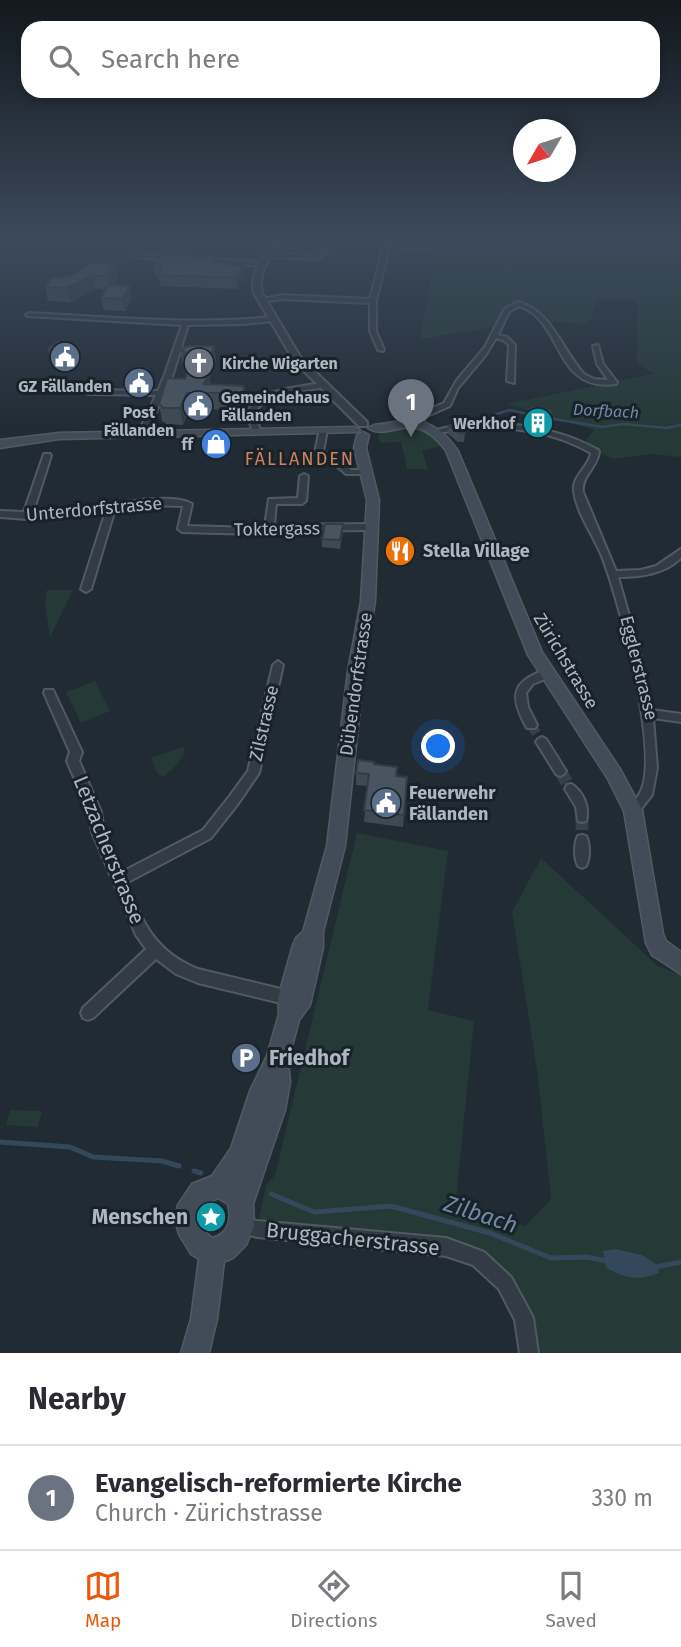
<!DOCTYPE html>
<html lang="en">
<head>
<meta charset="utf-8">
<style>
	body { margin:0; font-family:"Fira Sans",sans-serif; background:#f7f7f7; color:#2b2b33 }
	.compass { position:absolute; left:513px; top:119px; width:63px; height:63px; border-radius:50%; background:#fff; box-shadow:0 4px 10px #0003; rotate:231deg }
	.you { position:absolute; left:439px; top:747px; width:24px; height:24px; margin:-18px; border:5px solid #fff; border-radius:50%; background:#1a73e8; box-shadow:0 0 0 10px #1a73e833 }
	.badge { display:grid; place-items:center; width:46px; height:46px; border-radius:50%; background:#ea580c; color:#fff; font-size:23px; font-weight:700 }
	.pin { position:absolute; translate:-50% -58px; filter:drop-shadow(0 2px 4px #0008) }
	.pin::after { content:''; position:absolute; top:37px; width:24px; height:21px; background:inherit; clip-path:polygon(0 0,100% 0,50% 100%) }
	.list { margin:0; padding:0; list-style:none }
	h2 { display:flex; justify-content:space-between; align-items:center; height:91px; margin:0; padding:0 28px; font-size:30px }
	h2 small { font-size:23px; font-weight:400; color:#7c7c81 }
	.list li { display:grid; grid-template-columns:46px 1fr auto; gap:21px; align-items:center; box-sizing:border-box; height:105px; padding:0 28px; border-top:2px solid #e1e1e2 }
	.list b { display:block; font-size:26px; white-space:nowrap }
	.list p { margin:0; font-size:23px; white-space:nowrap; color:#7c7c81 }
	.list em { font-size:23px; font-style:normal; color:#7c7c81 }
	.icon { flex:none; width:38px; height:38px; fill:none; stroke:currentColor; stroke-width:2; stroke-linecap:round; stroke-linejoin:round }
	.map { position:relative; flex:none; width:681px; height:1353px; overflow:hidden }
	.search { position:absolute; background:#fff; box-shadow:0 4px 10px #0003; left:21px; right:21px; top:21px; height:77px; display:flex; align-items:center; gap:18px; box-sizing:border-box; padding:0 24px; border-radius:21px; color:#7c7c81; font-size:26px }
	.sheet { height:196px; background:#fff }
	nav { display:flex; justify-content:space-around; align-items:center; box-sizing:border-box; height:98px; border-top:2px solid #e1e1e2; background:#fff; font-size:19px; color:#7c7c81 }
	nav a { display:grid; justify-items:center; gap:4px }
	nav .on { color:#ea580c }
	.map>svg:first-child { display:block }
</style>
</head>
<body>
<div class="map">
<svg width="681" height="1353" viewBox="0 0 681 1353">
	<rect width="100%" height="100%" fill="#202b34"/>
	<g fill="#253937">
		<path d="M 391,241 L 681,241 L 681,457 L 650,454 L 614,459 L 603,455 L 586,440 L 594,430 L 507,404 L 653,374 L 637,362 L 637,300 L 598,299 L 589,324 L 543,321 C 533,309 526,304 510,310 L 501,326 L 420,339 L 436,254 L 389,251 Z"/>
		<path d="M 397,428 C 416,428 429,429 441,446 L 422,451 L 428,469 L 407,469 L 401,442 L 380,443 L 378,435 Z"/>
		<path d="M 47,590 L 73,590 L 50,637 L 45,604 Z"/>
		<path d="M 95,681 L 110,711 L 81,723 L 66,692 Z"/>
		<path d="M 183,747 L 185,752 L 177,765 L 163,777 L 157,773 L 151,758 Z"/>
		<path d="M 357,833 L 448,851 L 428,1010 L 474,1021 L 455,1208 L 448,1208 L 525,1226 L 551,1199 L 537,1071 L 512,912 L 541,858 L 658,966 L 681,975 L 681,1353 L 529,1353 L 524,1318 L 478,1258 L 257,1229 L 266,1185 L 275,1175 Z"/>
		<path d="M 10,1110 L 42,1111 L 38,1127 L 6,1125 Z"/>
	</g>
	<path fill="#34485b" d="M 616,1249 L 642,1255 L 657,1265 L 659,1273 C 640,1281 623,1279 606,1267 L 603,1251 Z"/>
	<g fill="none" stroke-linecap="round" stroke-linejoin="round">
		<g stroke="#34485b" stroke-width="2">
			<path d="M 113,241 L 217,247"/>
			<path d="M 89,242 L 99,241"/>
		</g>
		<g stroke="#34485b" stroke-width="2.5">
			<path d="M 489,416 L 510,410 L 531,415"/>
			<path d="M 548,418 L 602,427 L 623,424 L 667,428 L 681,425"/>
		</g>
		<g stroke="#34485b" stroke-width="5">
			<path d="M 0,1142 L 70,1147 L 93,1157 L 162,1161 L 179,1166"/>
			<path d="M 194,1171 L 201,1173"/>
			<path d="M 271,1194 L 314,1212 L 391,1206 L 490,1233 L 551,1258 L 587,1257 L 607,1261"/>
			<path d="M 656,1267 L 681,1262"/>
		</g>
		<path stroke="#354049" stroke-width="10" stroke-dasharray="10 5" stroke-linecap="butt" d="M 531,725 L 542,742"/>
		<g stroke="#354049" stroke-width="13" stroke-dasharray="13 6" stroke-linecap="butt">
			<path d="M 560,771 L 571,789"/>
			<path d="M 582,817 L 582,840"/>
		</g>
		<g stroke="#515a63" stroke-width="4">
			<g id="minor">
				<path d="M 382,241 L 388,241 L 389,248 L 376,301 L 376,331 L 384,350 L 383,351 L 378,350 L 370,331 L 370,303 L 282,299 L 261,302 L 258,300 L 282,295 L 370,299 L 383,248 Z"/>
				<path d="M 322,250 L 327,251 L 319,259 L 268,257 L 265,255 L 268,253 L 317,255 Z"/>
				<path d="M 134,254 L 174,256 L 177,258 L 174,260 L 132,257 L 131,256 Z"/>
				<path d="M 204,258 L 261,262 L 264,264 L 261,266 L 202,261 L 201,260 Z"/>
				<path d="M 518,302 C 552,311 562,350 584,374 L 594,379 L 608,380 L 597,364 L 593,346 L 598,345 L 603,364 L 617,382 L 616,384 C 553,393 564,320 519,306 L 509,312 L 498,335 L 507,337 L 515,345 L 514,383 L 507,381 L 509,345 L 503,340 L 496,338 L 485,356 L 458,388 L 450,406 L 425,417 L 423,426 L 417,426 L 418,414 L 444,403 L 457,380 L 485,347 L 504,310 L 506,308 Z"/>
				<path d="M 29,313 C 111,317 191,325 273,317 L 276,319 L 273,321 L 243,324 L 188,325 L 173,374 L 146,434 L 142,436 L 138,434 L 156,395 L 88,394 L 84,392 L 88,390 L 158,391 L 165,374 L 182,325 L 27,316 L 26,315 Z"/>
				<path d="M 321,383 L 324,383 L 324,387 C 302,392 267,391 255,412 L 260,431 L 259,433 L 253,433 L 247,412 C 262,388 296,388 321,383 Z"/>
				<path d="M 497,423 C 533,426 566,432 598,450 L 599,452 C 597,468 581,476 583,492 L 616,571 L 641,570 L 656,566 L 681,549 L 681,558 C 664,574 641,577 618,577 L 640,654 L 652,710 L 681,714 L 681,722 L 653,718 L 657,768 L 652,795 L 637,814 L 633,815 L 629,814 L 627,810 C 630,804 637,799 640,793 C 661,756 619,601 603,559 C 595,537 577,515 574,491 C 572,476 589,467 591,453 C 544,426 490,424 438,433 L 434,431 L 456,425 Z"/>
				<path d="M 320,428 L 327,430 L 323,452 L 337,457 L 351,470 L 366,470 L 370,472 L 369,474 L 346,474 L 331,461 L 316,455 L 315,453 Z"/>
				<path d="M 44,454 L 50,454 L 51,456 L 33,512 C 47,512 62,511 77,509 C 104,506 170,491 192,504 L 187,526 L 259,528 L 265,526 L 269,499 L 298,498 L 300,476 L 304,474 L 308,476 L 306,501 L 302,504 L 276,504 L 274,525 L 372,524 L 376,527 L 372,530 L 269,531 L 259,534 L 182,532 L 178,529 L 183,506 L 149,505 L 115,509 L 91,589 L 86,592 L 81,589 L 106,511 L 27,519 L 0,517 L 0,511 L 24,512 Z"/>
				<path d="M 278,661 L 283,665 L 259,773 L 237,805 L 211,838 L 126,883 C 143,923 155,952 198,969 L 289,991 L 294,993 L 296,998 L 294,1003 L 289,1005 L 198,983 L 176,974 L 156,959 L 93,1018 L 88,1020 L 83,1018 L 81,1013 L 83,1008 L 146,949 L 136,935 L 92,832 L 89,812 L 67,761 L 70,752 L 44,693 L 45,690 L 53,690 L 82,752 L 79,761 L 101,812 L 104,832 L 122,872 L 203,830 L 229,797 L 248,771 L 273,665 Z"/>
				<path d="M 548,669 L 552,670 L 553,673 L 552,676 L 533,684 L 526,693 L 528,707 L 537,725 L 535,728 L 527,728 C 509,696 511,681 548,669 Z"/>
				<path d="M 542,737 L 546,739 L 564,768 L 566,771 L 564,774 L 560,776 L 556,774 L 538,745 L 536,742 L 538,739 Z"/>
				<path d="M 571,784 C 583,791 590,807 586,821 L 582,822 L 578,821 L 576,807 L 565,789 L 567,785 Z"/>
				<path d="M 582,835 L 586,836 C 590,844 590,858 586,866 L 582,868 L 578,866 C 574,858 574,844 578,836 Z"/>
				<path d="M 242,1217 L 257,1221 L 446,1238 L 484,1252 L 511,1277 L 530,1312 L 533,1318 L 538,1353 L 520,1353 L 515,1320 L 499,1289 L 473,1265 L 446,1256 L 257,1237 L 236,1231 L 234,1225 L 236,1219 Z"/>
			</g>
		</g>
		<g stroke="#515a63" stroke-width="4">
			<path id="tertiary" d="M 275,241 L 283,241 C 270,258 257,270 262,293 L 301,358 L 367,422 L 367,426 L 359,426 L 294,361 L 254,293 C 249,270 263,258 275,241 Z"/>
		</g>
		<g stroke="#515a63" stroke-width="3">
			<g id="secondary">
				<path d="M 409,420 C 433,422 445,432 458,451 L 542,652 L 620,769 L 642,810 L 663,934 L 666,941 L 681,952 L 681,974 L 652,955 L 646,943 L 624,811 L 608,779 L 528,655 L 446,451 C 413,405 390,443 368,428 L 374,425 Z"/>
				<path d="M 354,427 L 360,430 L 358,432 L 59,439 L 0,448 L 0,440 L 59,433 Z"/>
				<path d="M 363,432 L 369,435 L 366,448 L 379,500 L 375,601 L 364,671 L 345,846 L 323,932 L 323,948 L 310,1005 L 299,1020 L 288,1061 L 290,1082 L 285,1110 L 253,1204 L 254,1226 L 246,1245 L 233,1258 L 224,1262 L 217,1319 L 209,1353 L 181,1353 L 191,1319 L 199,1259 L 191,1254 L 179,1234 L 175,1219 L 178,1205 L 192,1184 L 212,1176 L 231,1148 L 250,1091 L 267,1056 L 279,1014 L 278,998 L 293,945 L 296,938 L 303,932 L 327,846 L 348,671 L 361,601 L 367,500 L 354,448 L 357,435 ZM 218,1198 L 228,1204 C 232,1219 229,1234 212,1238 C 194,1225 199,1205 218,1198 Z"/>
			</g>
		</g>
		<use href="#minor" fill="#333c45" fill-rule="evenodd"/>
		<use href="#tertiary" fill="#333c45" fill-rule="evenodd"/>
		<use href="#secondary" fill="#414c58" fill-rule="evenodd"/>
	</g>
	<g fill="#3e4953">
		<path d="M 216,258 L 216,263 L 243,265 L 244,276 L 237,289 L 160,286 L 159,278 L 156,278 L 154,267 Z"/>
		<path d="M 116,264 L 118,277 L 113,285 L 130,286 L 132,298 L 125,311 L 104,310 L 101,298 L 106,290 L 95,289 L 70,302 L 48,301 L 45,287 Z"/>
		<path d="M 214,346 L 216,359 L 213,368 L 185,369 L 184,363 L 182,362 L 180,350 Z"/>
		<path d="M 48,348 L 77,349 L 79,358 L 70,363 L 50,356 Z"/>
		<path d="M 209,372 L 211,385 L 244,386 L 245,410 L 190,409 L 183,425 L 167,424 L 162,421 L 159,404 L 185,379 Z"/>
		<path d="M 552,411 L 547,428 L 526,424 L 528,415 Z"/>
		<path d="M 449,426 L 465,433 L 464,442 L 458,442 L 448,434 Z"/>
		<path d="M 343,533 L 340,549 L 322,547 L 322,539 Z"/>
		<path d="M 374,764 L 396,776 L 404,815 L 403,827 L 364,822 L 367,786 L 356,785 L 356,773 Z"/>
	</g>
	<g fill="#323c43">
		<path d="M 116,264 L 118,277 L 110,290 L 107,276 Z"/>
		<path d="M 243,265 L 244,276 L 237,289 L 236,278 Z"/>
		<path d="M 92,276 L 95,289 L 70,302 L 66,288 Z"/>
		<path d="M 130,286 L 132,298 L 125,311 L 122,299 Z"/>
		<path d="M 214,346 L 216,359 L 213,368 L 211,355 Z"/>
		<path d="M 77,349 L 79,358 L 70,363 L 67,355 Z"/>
		<path d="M 209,372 L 211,389 L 204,384 Z"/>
		<path d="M 187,393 L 190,409 L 183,425 L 180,408 Z"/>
		<path d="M 343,524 L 343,533 L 340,549 L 340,540 Z"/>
	</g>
	<g fill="#485560" stroke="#323c43" stroke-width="2">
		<path d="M 164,254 L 216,258 L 213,263 L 243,265 L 236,278 L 158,275 L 162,267 L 154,267 Z"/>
		<path d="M 90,263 L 116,264 L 107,276 L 92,276 L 66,288 L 45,287 L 51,279 L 73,275 Z"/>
		<path d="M 109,285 L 130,286 L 122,299 L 101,298 Z"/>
		<path d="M 58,342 L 77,349 L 67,355 L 48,348 Z"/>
		<path d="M 188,346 L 214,346 L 211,355 L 183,357 L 185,352 L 180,350 Z"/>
		<path d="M 209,372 L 204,384 L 244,386 L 243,393 L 187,393 L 180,408 L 164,408 L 159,404 L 167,378 L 185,379 L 187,373 Z"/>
		<path d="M 532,407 L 552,411 L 549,419 L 528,415 Z"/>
		<path d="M 454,425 L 465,425 L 465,433 L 459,433 L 449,426 Z"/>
		<path d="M 325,524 L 343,524 L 340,540 L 322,539 Z"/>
		<path d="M 358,760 L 374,762 L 374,764 L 397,767 L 396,776 L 407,777 L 404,815 L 364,810 L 369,774 L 356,773 Z"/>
	</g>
	<linearGradient id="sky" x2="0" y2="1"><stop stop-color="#12181d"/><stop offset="0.56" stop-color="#3c4a5c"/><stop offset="1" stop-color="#3c4a5c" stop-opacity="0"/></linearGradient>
	<rect width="681" height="430" fill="url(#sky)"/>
	<defs>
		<g id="civic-disc" transform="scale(1.575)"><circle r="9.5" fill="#5c6f8a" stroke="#192129"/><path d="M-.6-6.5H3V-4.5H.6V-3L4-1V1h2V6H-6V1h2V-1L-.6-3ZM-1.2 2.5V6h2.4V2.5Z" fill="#fff"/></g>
		<g id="church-disc" transform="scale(1.575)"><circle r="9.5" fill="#6b7280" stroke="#192129"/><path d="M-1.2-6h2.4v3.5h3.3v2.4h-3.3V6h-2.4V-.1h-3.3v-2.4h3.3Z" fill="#fff"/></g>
		<g id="building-disc" transform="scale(1.575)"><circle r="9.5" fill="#0f9aa8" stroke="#192129"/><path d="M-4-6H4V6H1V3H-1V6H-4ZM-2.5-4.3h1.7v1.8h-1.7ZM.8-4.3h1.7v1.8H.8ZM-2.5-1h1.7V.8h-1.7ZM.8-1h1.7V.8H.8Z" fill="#fff"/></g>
		<g id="shop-disc" transform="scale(1.575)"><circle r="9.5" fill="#3f7fe0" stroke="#192129"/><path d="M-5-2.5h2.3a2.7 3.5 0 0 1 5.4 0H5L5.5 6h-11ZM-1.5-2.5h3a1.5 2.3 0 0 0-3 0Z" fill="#fff"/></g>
		<g id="restaurant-disc" transform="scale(1.575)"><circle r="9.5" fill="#e8710a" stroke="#192129"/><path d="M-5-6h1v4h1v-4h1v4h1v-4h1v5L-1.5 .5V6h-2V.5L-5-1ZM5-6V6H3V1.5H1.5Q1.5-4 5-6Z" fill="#fff"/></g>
		<g id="parking-disc" transform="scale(1.575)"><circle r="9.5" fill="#5c6f8a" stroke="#192129"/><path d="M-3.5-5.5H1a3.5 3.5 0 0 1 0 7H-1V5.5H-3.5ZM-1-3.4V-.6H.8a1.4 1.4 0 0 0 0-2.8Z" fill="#fff"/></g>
		<g id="sight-disc" transform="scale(1.575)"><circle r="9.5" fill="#0f9aa8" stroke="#192129"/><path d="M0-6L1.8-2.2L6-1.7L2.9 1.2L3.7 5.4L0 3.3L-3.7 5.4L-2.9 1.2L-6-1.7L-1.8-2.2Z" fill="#fff"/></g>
	</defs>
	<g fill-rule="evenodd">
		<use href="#civic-disc" x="65" y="357"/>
		<use href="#church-disc" x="199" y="363"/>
		<use href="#civic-disc" x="139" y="383"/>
		<use href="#civic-disc" x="198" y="406"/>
		<use href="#building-disc" x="538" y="423"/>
		<use href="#shop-disc" x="216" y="444"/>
		<use href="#restaurant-disc" x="400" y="551"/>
		<use href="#civic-disc" x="386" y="803"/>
		<use href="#parking-disc" x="246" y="1058"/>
		<use href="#sight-disc" x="211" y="1217"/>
	</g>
	<g text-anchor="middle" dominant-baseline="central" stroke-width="6" stroke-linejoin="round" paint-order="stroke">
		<g font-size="16" font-weight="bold" fill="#adb7c2" stroke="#192129" text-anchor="start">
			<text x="222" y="363">Kirche Wigarten</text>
			<text x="65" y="386" text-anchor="middle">GZ Fällanden</text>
			<text x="221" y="397">Gemeindehaus<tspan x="221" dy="18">Fällanden</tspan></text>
			<text x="139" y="412" text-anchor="middle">Post<tspan x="139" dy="18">Fällanden</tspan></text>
			<text x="515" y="423" text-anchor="end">Werkhof</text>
			<text x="193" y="444" text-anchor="end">ff</text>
		</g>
		<g font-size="16" font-style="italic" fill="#6f8ba5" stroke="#192129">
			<text transform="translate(606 411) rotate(3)">Dorfbach</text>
		</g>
		<g font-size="18" letter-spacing="2" fill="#cd845d" stroke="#192129">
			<text x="300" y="459">FÄLLANDEN</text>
		</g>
		<g font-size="18" fill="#adb7c2" stroke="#192129">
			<text transform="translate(94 509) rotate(-5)">Unterdorfstrasse</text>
			<text transform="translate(277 529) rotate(-1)">Toktergass</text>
			<text transform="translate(566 661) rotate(59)">Zürichstrasse</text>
			<text transform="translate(639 668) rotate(76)">Egglerstrasse</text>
			<text transform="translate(356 684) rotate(-82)">Dübendorfstrasse</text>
			<text transform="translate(264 723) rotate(-77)">Zilstrasse</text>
		</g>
		<g font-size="18" font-weight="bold" fill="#adb7c2" stroke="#192129" text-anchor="start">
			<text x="423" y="551">Stella Village</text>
			<text x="409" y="793">Feuerwehr<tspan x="409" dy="21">Fällanden</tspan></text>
		</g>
		<g font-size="21" fill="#adb7c2" stroke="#192129">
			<text transform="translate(109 850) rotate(68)">Letzacherstrasse</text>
			<text transform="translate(353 1239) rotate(6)">Bruggacherstrasse</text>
		</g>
		<g font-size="21" font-weight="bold" fill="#adb7c2" stroke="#192129" text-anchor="start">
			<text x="269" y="1058">Friedhof</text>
			<text x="188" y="1217" text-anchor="end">Menschen</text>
		</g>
		<g font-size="23" font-style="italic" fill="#6f8ba5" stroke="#192129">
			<text transform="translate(481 1214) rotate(18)">Zilbach</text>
		</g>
	</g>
</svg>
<svg class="compass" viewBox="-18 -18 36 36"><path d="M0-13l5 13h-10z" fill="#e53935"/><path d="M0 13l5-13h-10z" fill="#7c7c81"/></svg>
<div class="you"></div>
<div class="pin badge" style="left:411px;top:437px;background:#6b7280">1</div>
<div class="search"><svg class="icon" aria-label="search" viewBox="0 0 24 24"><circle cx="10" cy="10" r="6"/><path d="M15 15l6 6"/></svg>Search here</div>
</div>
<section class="sheet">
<h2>Nearby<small></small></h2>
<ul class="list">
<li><span class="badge" style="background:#6b7280">1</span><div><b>Evangelisch-reformierte Kirche</b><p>Church · Zürichstrasse</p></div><em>330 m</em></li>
</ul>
</section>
<nav>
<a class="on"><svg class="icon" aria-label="map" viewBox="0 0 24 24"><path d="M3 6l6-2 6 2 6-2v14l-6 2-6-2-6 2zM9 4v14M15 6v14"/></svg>Map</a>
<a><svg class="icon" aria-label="directions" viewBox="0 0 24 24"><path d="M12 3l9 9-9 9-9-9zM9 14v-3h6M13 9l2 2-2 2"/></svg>Directions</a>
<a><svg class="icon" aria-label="saved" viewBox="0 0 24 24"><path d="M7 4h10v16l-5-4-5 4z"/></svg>Saved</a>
</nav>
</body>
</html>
